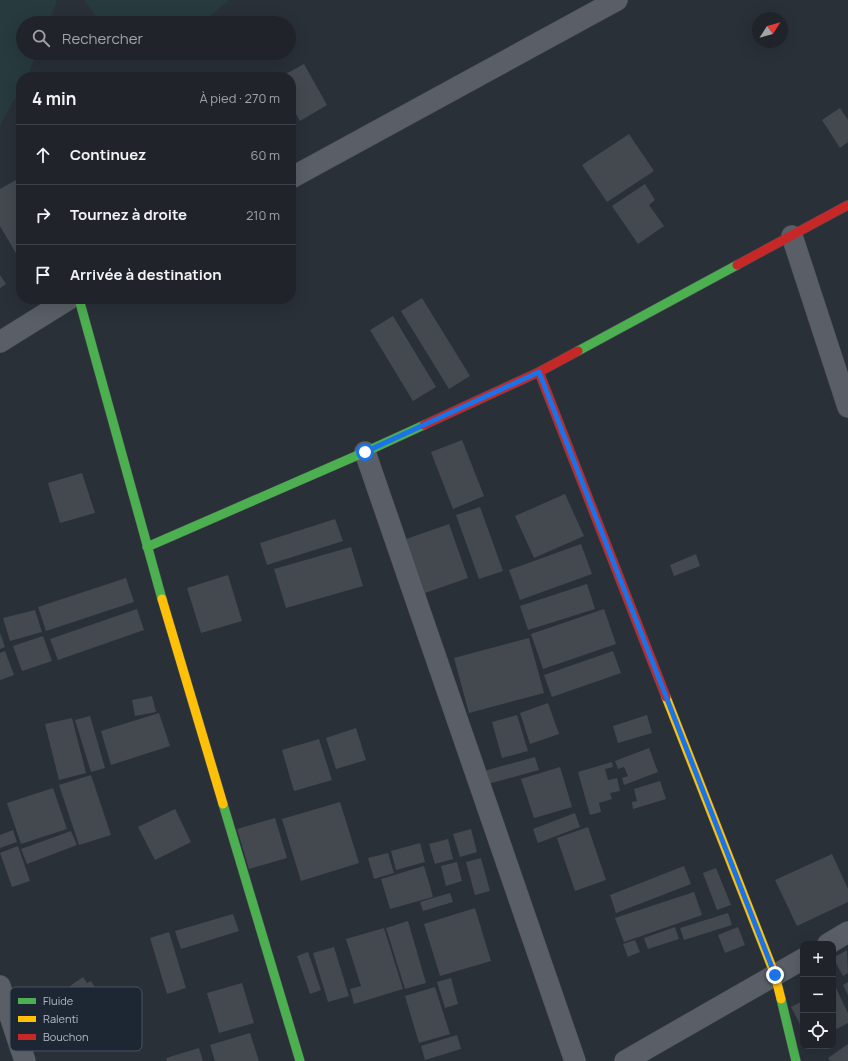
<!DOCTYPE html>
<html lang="fr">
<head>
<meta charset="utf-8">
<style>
	body { margin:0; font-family:Manrope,sans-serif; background:#2d3036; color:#f1f3f6 }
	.controls { position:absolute; right:12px; bottom:12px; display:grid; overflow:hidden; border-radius:8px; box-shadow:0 4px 16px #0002 }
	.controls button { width:36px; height:36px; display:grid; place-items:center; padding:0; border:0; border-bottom:1px solid #3d4147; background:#20242a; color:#f1f3f6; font:20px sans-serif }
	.compass { position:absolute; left:752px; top:12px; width:36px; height:36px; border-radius:50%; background:#20242a; box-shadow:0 4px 16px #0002; rotate:54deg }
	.stop { position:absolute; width:12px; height:12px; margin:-9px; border:3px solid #1a73e8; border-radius:50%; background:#fff }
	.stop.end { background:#1a73e8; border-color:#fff; box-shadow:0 1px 4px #0008 }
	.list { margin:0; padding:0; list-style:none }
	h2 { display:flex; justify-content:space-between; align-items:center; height:52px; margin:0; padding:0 16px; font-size:17px }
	h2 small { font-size:13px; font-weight:400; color:#a2a4a8 }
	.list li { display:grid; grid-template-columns:26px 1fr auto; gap:12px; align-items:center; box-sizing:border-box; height:60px; padding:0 16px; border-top:1px solid #3d4147 }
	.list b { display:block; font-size:15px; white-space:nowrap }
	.list em { font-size:13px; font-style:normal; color:#a2a4a8 }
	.icon { flex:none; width:22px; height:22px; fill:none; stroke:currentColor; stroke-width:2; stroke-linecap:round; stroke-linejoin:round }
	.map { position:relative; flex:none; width:848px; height:1061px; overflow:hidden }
	.search { position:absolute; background:#20242a; box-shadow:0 4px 16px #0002; left:16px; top:16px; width:280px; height:44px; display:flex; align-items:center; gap:10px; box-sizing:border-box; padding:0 14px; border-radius:22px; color:#a2a4a8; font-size:15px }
	.panel { position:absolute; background:#20242a; box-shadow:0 4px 16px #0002; left:16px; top:72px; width:280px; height:232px; border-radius:16px }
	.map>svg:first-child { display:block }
</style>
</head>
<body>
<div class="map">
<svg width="848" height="1061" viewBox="0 0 848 1061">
	<rect width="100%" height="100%" fill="#2a3038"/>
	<g fill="#273a3e">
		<path d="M 0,0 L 57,0 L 49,23 L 23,23 L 23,53 L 37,53 L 27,77 L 21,77 L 21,88 L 0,125 Z"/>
		<path d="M 84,0 L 229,0 L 202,23 L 105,23 L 97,18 Z"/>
	</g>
	<g fill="#444950">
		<path d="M 304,64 L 327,105 L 300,121 L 291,105 L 291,77 L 280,77 Z"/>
		<path d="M 840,108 L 848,120 L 848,142 L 840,148 L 822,120 Z"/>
		<path d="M 629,134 L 654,171 L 607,202 L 582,165 Z"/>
		<path d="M 16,180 L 21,188 L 21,262 L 0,226 L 0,189 Z"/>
		<path d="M 645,184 L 655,200 L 649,205 L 664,226 L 638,244 L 612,206 Z"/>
		<path d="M 0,275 L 6,284 L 0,288 Z"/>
		<path d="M 422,298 L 470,376 L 449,389 L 401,311 Z"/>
		<path d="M 393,316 L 436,387 L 413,401 L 370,330 Z"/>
		<path d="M 462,440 L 484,496 L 453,509 L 431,452 Z"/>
		<path d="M 82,473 L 95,513 L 60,523 L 48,483 Z"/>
		<path d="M 565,494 L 584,536 L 534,558 L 515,516 Z"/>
		<path d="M 480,507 L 503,571 L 479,579 L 456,515 Z"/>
		<path d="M 335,519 L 343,541 L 267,565 L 260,543 Z"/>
		<path d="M 449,524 L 468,578 L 425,593 L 406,539 Z"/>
		<path d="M 581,544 L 592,574 L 520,600 L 509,570 Z"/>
		<path d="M 351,547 L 363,586 L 286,608 L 274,569 Z"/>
		<path d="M 696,554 L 700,566 L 674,576 L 670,565 Z"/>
		<path d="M 228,575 L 242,621 L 201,633 L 187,588 Z"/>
		<path d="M 126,578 L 134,602 L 46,631 L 38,607 Z"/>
		<path d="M 587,584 L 595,609 L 528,630 L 520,606 Z"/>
		<path d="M 137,609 L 144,630 L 58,660 L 50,639 Z"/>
		<path d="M 604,609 L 616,644 L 543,669 L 531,634 Z"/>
		<path d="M 35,610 L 42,632 L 10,641 L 3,618 Z"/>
		<path d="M 0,633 L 5,647 L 0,649 Z"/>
		<path d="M 43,636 L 52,661 L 22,671 L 13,646 Z"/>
		<path d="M 529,638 L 544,693 L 469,713 L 454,658 Z"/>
		<path d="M 5,651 L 14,675 L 0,680 L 0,653 Z"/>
		<path d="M 613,651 L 621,673 L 552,697 L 544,675 Z"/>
		<path d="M 152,696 L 156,712 L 135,716 L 132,700 Z"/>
		<path d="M 548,703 L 559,734 L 530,744 L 520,713 Z"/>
		<path d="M 159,713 L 170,746 L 111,765 L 101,731 Z"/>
		<path d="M 517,715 L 528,751 L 502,758 L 492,722 Z"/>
		<path d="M 647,715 L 652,733 L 618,743 L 613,726 Z"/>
		<path d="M 90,716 L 105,768 L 91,772 L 75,720 Z"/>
		<path d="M 72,718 L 86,773 L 59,780 L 45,724 Z"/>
		<path d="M 356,728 L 366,760 L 336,769 L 326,738 Z"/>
		<path d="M 319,739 L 332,780 L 294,791 L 282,750 Z"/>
		<path d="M 649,748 L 658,772 L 624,785 L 622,778 L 628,776 L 624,767 L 618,769 L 615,761 Z"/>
		<path d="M 535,757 L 539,770 L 488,784 L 484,771 Z"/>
		<path d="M 612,762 L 613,767 L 605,769 L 608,780 L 617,778 L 620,791 L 610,793 L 612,799 L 599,803 L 601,812 L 590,815 L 578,772 Z"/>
		<path d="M 560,767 L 572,807 L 534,818 L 521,779 Z"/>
		<path d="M 91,775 L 111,835 L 79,845 L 59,785 Z"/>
		<path d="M 660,781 L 666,799 L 633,809 L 632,802 L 637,801 L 634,789 Z"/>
		<path d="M 53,788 L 67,829 L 21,844 L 7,803 Z"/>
		<path d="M 340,802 L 359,863 L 301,881 L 282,819 Z"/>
		<path d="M 175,809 L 191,842 L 155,860 L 138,827 Z"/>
		<path d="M 575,813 L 580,827 L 538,843 L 533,829 Z"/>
		<path d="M 275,818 L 287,858 L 249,869 L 237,829 Z"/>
		<path d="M 588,827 L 606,880 L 575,891 L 557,838 Z"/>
		<path d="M 471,829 L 477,852 L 460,857 L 453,834 Z"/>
		<path d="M 13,830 L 17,842 L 0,848 L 0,835 Z"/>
		<path d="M 71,831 L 77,845 L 27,864 L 21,849 Z"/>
		<path d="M 448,839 L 453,859 L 435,864 L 429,844 Z"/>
		<path d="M 420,843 L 425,862 L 396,870 L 391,851 Z"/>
		<path d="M 18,846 L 30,881 L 12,887 L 0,853 Z"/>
		<path d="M 388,853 L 394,873 L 374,879 L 368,858 Z"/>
		<path d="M 832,854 L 848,889 L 848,902 L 797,926 L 775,880 Z"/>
		<path d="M 481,858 L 490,891 L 475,895 L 466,862 Z"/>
		<path d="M 457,862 L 462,881 L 446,886 L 441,866 Z"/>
		<path d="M 424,866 L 433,897 L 390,909 L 381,879 Z"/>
		<path d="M 684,866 L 691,884 L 616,913 L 610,895 Z"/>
		<path d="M 716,868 L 731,905 L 717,910 L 703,873 Z"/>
		<path d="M 694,892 L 702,915 L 624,942 L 615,918 Z"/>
		<path d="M 450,893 L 453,902 L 423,911 L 420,902 Z"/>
		<path d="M 475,908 L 491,961 L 440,976 L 424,924 Z"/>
		<path d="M 728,913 L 732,925 L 684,940 L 680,928 Z"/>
		<path d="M 233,914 L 239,931 L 181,949 L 175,931 Z"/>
		<path d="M 408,921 L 426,983 L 405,989 L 386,928 Z"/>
		<path d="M 675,927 L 679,939 L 648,949 L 644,938 Z"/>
		<path d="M 738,927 L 745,945 L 725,953 L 718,935 Z"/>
		<path d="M 384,928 L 403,989 L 354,1004 L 350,989 L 361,986 L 346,939 Z"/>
		<path d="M 169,932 L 186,988 L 167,994 L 150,938 Z"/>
		<path d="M 635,940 L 640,952 L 628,957 L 623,944 Z"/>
		<path d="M 334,947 L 349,996 L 328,1002 L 313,953 Z"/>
		<path d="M 847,950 L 848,973 L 843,976 L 833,958 Z"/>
		<path d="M 308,952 L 321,990 L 310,994 L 297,956 Z"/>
		<path d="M 83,977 L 87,983 L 91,981 L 100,995 L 84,1006 L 70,986 Z"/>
		<path d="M 451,978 L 458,1004 L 445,1008 L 437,982 Z"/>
		<path d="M 848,982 L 848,995 L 843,985 Z"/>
		<path d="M 242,983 L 254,1023 L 219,1033 L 207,993 Z"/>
		<path d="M 835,986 L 848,1013 L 848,1023 L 833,1031 L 833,987 Z"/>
		<path d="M 435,987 L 450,1034 L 419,1043 L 405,996 Z"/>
		<path d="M 803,1001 L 803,1030 L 791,1007 Z"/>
		<path d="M 250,1033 L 259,1061 L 215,1061 L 210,1045 Z"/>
		<path d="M 457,1035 L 461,1049 L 425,1060 L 421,1046 Z"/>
		<path d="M 848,1044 L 848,1061 L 830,1061 L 828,1058 Z"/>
		<path d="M 199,1048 L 203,1061 L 167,1061 L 166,1058 Z"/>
	</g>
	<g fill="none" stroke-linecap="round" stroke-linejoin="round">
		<g stroke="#484c53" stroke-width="22">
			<g id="street">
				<path d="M 291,178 L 617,0"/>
				<path d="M 792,236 L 848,407"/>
				<path d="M 0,342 L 69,299"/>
				<path d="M 365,452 L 575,1061"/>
				<path d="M 828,944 L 848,932"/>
				<path d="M 0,986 L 25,1061"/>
				<path d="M 625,1061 L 803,959"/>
			</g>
		</g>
		<g stroke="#484c53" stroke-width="10">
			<g id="fast">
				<path d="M 79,299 L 162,599"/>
				<path d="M 578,351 L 737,265"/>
				<path d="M 147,547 L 365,452 L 424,425"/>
				<path d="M 223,804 L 300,1061"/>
				<path d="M 781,999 L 796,1061"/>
			</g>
		</g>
		<g stroke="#484c53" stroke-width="10">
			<g id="slow">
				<path d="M 162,599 L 223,804"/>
				<path d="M 666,697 L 775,975 L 781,999"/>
			</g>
		</g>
		<g stroke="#484c53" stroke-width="10">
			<g id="jam">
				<path d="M 737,265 L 848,205"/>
				<path d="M 539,372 L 666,697"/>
				<path d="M 424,425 L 539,372 L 578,351"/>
			</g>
		</g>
		<use href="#street" stroke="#5a5e66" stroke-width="21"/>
		<use href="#fast" stroke="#4caf50" stroke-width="9"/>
		<use href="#slow" stroke="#ffc107" stroke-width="9"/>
		<use href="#jam" stroke="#c62828" stroke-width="9"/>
	</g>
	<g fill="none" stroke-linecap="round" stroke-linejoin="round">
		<path stroke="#1a73e8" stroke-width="5" d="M 365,452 L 539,372 L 775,975"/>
	</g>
	<rect x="10" y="987" width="132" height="64" rx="6" fill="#1d2633" stroke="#4a5360" stroke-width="1"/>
	<rect x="18" y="998" width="18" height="6" fill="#4caf50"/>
	<rect x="18" y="1016" width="18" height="6" fill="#ffc107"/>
	<rect x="18" y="1034" width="18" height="6" fill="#c62828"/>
	<g font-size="11" fill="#b4bcc9">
		<text x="43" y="1005">Fluide</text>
		<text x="43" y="1023">Ralenti</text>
		<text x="43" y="1041">Bouchon</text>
	</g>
</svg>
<div class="controls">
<button>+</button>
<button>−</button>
<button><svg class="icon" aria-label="locate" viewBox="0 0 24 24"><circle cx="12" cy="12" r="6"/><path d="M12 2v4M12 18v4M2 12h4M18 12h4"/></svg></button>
</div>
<svg class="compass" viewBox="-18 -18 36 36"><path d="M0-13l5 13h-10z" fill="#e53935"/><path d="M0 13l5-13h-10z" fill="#a2a4a8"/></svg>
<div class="stop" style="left:365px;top:452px"></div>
<div class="stop end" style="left:775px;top:975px"></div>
<div class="search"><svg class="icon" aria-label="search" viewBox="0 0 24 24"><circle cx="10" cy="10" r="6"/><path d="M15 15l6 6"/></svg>Rechercher</div>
<section class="panel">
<h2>4 min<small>À pied · 270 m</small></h2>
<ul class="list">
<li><svg class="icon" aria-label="ahead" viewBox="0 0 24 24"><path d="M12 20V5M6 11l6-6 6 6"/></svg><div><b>Continuez</b></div><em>60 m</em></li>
<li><svg class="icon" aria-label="right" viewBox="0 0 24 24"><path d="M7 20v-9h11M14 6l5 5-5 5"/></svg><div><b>Tournez à droite</b></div><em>210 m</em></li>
<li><svg class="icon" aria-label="arrive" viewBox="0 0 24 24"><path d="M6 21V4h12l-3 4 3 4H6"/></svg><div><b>Arrivée à destination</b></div></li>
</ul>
</section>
</div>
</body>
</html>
